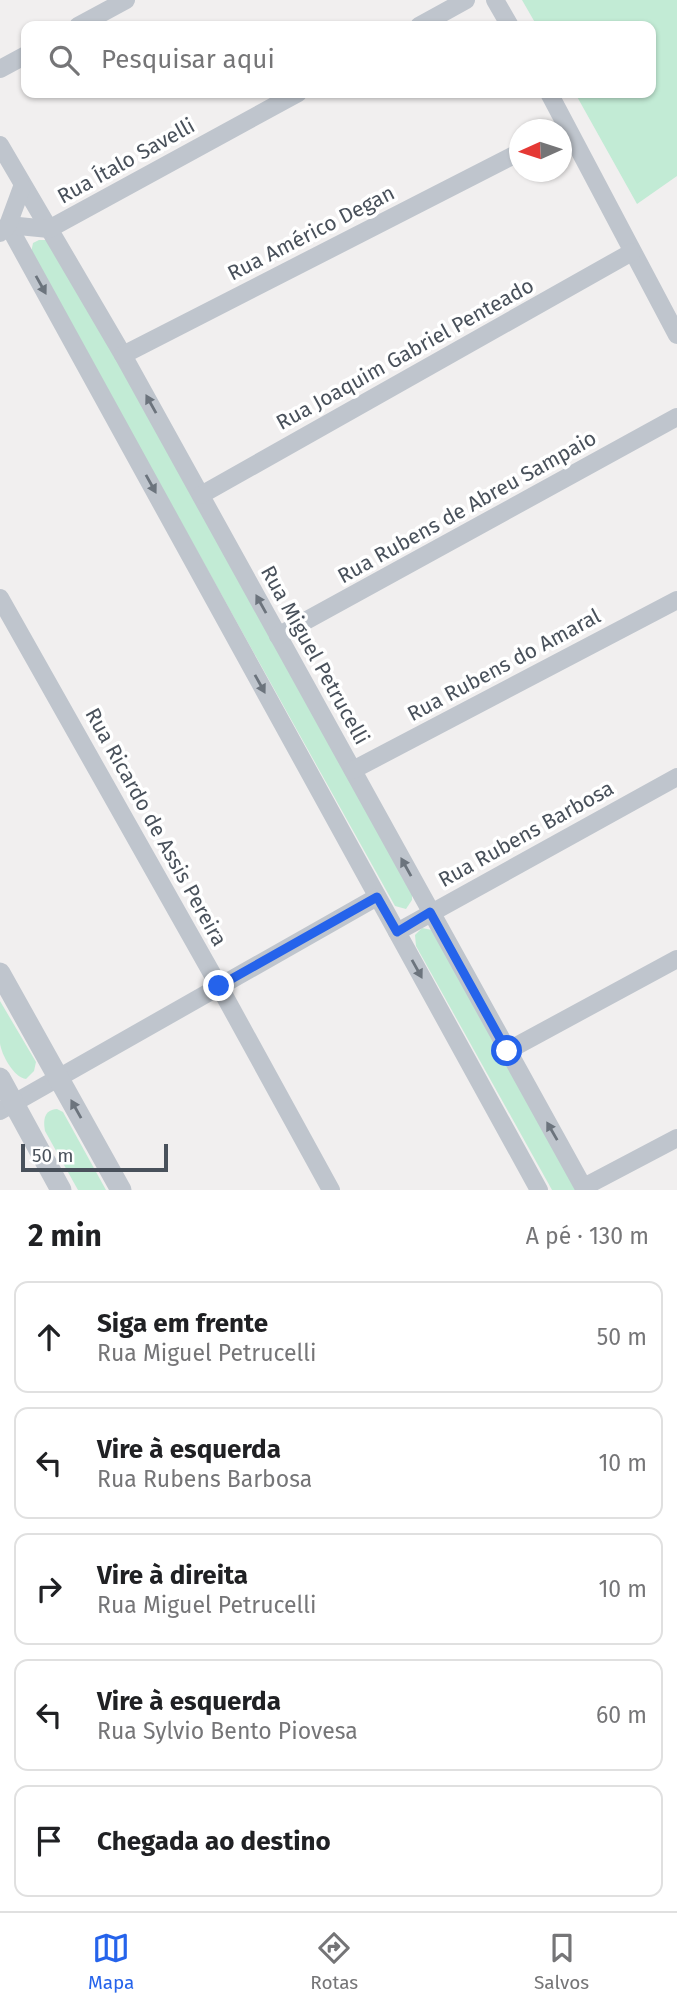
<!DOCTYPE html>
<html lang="pt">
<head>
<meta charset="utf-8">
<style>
	body { margin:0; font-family:"Fira Sans",sans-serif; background:#f6f6f6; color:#202124 }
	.compass { position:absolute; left:509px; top:119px; width:63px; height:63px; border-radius:50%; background:#fff; box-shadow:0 2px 5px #0004; rotate:267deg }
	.scale { position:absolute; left:21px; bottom:18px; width:147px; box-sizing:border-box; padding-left:7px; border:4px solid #49515b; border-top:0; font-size:19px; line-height:24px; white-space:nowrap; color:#49515b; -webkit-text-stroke:5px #fff; paint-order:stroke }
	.stop { position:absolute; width:21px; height:21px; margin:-16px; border:5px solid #2563eb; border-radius:50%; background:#fff }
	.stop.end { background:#2563eb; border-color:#fff; box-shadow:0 2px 7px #0008 }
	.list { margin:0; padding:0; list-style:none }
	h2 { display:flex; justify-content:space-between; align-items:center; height:91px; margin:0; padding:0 28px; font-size:30px }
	h2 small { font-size:23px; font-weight:400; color:#757577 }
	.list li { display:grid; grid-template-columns:46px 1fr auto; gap:21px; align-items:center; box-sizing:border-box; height:112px; margin:0 14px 14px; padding:0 14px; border:2px solid #e0e0e0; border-radius:14px }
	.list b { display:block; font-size:26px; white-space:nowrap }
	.list p { margin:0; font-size:23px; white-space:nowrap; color:#757577 }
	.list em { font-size:23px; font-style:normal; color:#757577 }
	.icon { flex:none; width:38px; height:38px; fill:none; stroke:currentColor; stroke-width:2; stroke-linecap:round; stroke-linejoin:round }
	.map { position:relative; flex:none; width:677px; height:1190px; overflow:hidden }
	.search { position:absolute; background:#fff; box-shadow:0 2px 5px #0004; left:21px; right:21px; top:21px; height:77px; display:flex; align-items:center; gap:18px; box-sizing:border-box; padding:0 24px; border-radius:14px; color:#757577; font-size:26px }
	.sheet { height:721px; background:#fff }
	nav { display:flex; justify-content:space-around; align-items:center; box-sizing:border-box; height:98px; border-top:2px solid #e0e0e0; background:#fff; font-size:19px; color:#757577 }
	nav a { display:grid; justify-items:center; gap:4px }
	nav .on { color:#2563eb }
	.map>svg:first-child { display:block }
</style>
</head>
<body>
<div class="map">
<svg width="677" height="1190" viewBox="0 0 677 1190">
	<rect width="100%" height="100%" fill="#f1efef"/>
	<g fill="#c2ebd5">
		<path d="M 522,0 L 677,0 L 677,176 L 637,204 L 575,93 L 651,93 L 651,26 L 537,26 Z"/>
		<path d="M 46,240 L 53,242 L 412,893 L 412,900 L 406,909 L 395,906 L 31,253 L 33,243 L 39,240 Z"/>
		<path d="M 422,928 L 432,930 L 576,1190 L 552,1190 L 416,946 L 415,935 Z"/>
		<path d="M 0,1001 L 36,1062 L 34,1071 L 26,1079 C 14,1078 1,1054 0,1043 C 0,1029 0,1015 0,1001 Z"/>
		<path d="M 57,1109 L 63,1112 L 106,1190 L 78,1190 L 45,1131 C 43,1120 44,1110 57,1109 Z"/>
	</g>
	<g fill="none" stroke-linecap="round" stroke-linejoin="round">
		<g stroke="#bfc5cd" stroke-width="18">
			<path d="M 495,0 L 510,26"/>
			<path d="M 78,26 L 126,0"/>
			<path d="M 419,26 L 466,0"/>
			<path d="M 0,69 L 26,55"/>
			<path d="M 549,93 L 677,335"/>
			<path d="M 0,145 L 123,355 L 585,1190"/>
			<path d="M 8,225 L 539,1190"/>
			<path d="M 8,225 L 49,229 L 298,93"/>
			<path d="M 0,233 L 8,225 L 22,187"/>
			<path d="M 123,355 L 520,152"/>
			<path d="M 201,495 L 632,252"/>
			<path d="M 0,598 L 219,986 L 331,1190"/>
			<path d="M 278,636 L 677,417"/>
			<path d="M 353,770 L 677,600"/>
			<path d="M 397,932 L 677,777"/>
			<path d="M 507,1051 L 677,959"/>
			<path d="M 0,1111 L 377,897"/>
			<path d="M 584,1187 L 677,1138"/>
		</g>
		<g stroke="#bfc5cd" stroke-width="21">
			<path d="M 0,973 L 121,1190"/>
			<path d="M 0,1078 L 61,1190"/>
		</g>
	</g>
	<defs><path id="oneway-solid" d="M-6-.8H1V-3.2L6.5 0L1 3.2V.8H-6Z" transform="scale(1.75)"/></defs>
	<g fill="#6c747d">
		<use href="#oneway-solid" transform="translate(41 285) rotate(61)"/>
		<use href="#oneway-solid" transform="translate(151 404) rotate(-119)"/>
		<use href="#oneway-solid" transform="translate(151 484) rotate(61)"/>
		<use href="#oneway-solid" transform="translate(261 604) rotate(-119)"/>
		<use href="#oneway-solid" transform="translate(260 684) rotate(61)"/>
		<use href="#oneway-solid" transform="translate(406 867) rotate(-119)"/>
		<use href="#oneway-solid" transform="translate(417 969) rotate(61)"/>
		<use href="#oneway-solid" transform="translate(76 1109) rotate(-119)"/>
		<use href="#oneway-solid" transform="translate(552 1131) rotate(-120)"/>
	</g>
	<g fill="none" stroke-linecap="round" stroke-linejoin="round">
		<path stroke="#2563eb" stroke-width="9" d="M 219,986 L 377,897 L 397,932 L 430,912 L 507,1051"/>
	</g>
	<g text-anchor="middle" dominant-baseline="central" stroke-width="7" stroke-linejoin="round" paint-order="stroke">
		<g font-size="21" fill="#49515b" stroke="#fff">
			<text transform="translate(126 161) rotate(-29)">Rua Ítalo Savelli</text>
			<text transform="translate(311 233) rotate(-27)">Rua Américo Degan</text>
			<text transform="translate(405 354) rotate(-29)">Rua Joaquim Gabriel Penteado</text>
			<text transform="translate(467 507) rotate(-29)">Rua Rubens de Abreu Sampaio</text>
			<text transform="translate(315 655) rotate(61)">Rua Miguel Petrucelli</text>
			<text transform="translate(504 665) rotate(-28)">Rua Rubens do Amaral</text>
			<text transform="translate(156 827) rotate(61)">Rua Ricardo de Assis Pereira</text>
			<text transform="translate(526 834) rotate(-29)">Rua Rubens Barbosa</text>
		</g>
	</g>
</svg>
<svg class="compass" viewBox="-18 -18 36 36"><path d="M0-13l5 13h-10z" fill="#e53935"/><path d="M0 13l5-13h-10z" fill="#757577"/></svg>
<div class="scale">50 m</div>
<div class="stop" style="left:507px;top:1051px"></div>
<div class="stop end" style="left:219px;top:986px"></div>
<div class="search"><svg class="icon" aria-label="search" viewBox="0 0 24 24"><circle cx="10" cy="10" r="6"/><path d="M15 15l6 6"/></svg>Pesquisar aqui</div>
</div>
<section class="sheet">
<h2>2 min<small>A pé · 130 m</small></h2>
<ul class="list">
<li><svg class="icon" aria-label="ahead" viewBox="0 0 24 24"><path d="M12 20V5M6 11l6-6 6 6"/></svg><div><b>Siga em frente</b><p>Rua Miguel Petrucelli</p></div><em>50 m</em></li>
<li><svg class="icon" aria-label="left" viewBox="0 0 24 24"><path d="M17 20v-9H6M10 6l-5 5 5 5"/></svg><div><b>Vire à esquerda</b><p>Rua Rubens Barbosa</p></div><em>10 m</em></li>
<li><svg class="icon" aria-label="right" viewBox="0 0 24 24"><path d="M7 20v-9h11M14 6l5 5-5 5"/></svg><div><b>Vire à direita</b><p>Rua Miguel Petrucelli</p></div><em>10 m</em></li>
<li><svg class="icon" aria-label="left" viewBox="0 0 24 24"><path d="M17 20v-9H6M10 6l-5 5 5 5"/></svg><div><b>Vire à esquerda</b><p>Rua Sylvio Bento Piovesa</p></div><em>60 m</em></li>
<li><svg class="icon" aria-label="arrive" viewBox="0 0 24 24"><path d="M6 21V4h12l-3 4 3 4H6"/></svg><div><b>Chegada ao destino</b></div></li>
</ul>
</section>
<nav>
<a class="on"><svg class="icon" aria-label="map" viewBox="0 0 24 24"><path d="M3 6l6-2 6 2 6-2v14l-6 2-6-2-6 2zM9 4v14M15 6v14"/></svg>Mapa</a>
<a><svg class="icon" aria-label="directions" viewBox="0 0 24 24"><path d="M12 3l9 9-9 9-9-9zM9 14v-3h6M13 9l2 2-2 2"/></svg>Rotas</a>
<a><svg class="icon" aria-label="saved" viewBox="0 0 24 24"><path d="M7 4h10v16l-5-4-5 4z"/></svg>Salvos</a>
</nav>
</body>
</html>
